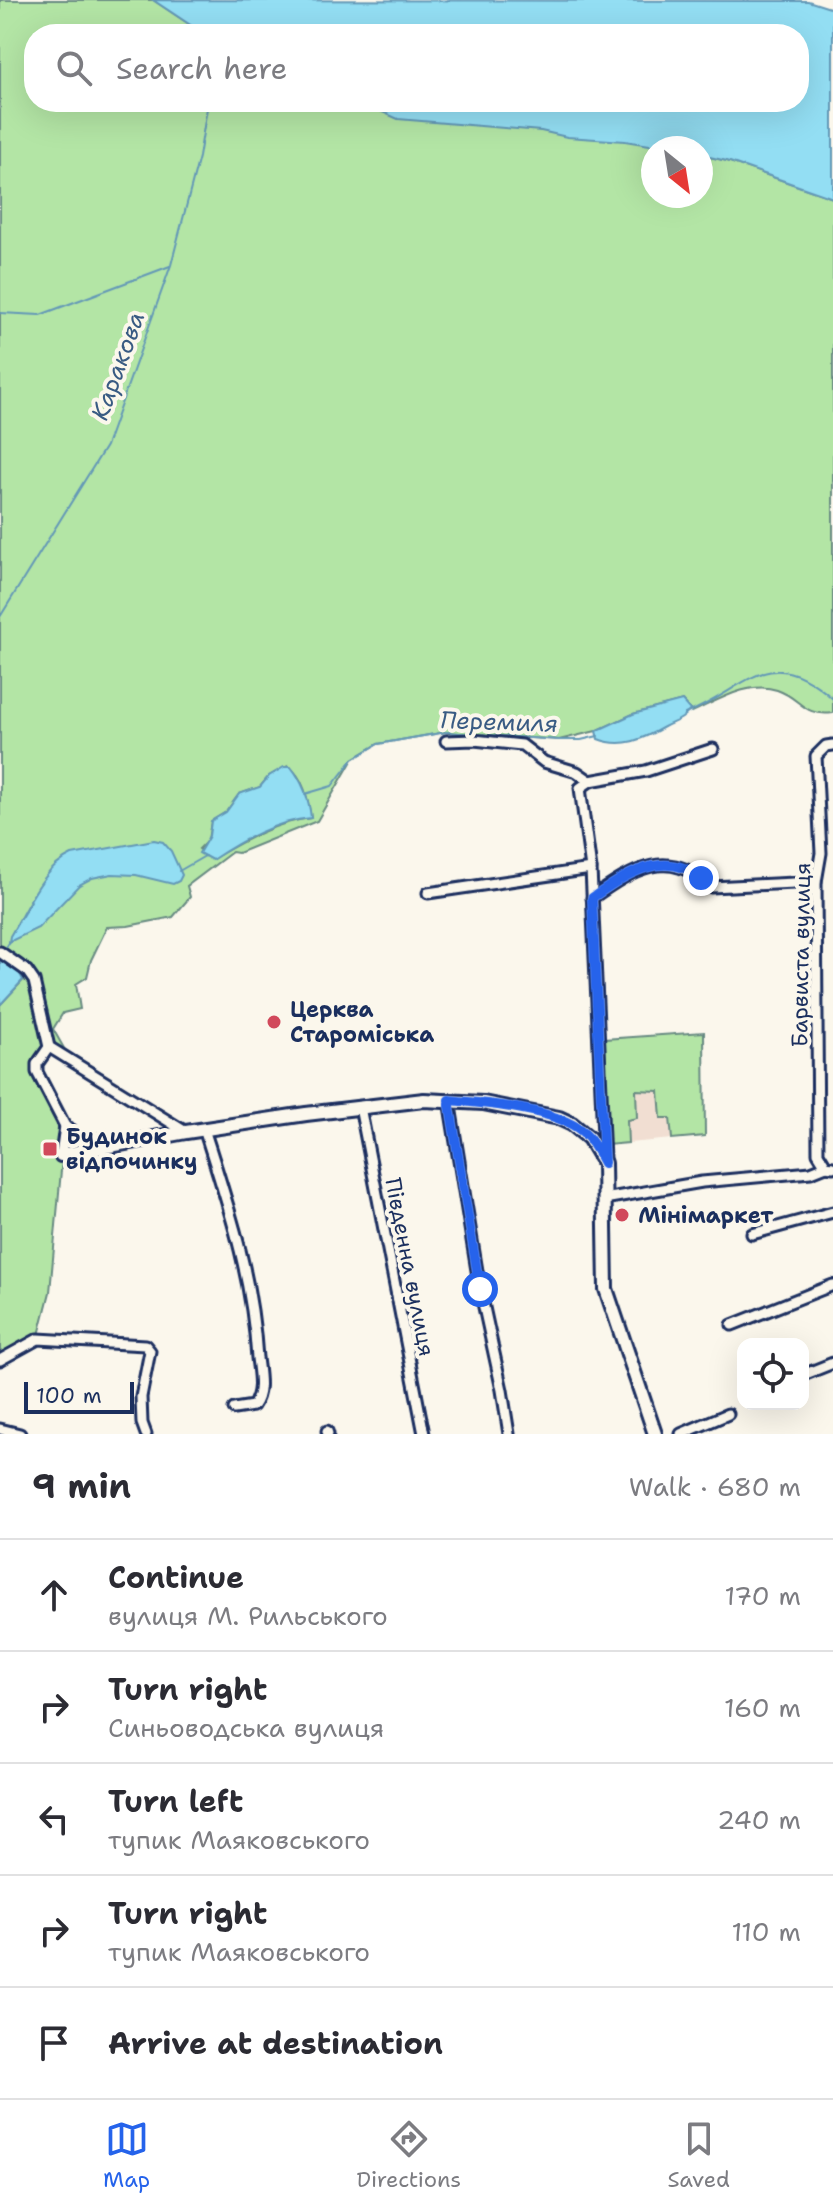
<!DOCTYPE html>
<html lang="en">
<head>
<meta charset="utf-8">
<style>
	body { margin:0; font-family:"Shantell Sans",sans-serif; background:#f2f2f3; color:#2b2b33 }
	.controls { position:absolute; right:24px; bottom:24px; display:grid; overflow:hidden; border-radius:16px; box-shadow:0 8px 32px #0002 }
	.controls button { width:72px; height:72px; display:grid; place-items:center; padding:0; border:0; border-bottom:2px solid #e1e1e2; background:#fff; color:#2b2b33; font:40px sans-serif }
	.compass { position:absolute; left:641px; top:136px; width:72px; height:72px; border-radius:50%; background:#fff; box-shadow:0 8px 32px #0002; rotate:150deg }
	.scale { position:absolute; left:24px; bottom:20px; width:110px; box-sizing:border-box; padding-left:8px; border:4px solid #1b2f5e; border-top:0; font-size:22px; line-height:28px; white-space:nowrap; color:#1b2f5e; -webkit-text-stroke:6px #fbf7ec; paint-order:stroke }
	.stop { position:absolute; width:24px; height:24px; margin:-18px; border:6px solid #2563eb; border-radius:50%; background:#fff }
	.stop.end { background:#2563eb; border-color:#fff; box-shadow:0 2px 8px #0008 }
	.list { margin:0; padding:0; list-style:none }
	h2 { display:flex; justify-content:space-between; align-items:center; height:104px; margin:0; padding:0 32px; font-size:34px }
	h2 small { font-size:26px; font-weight:400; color:#7c7c81 }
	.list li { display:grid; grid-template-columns:52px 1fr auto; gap:24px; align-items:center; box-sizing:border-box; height:112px; padding:0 32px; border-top:2px solid #e1e1e2 }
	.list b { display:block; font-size:30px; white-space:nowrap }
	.list p { margin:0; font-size:26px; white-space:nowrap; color:#7c7c81 }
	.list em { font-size:26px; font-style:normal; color:#7c7c81 }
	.icon { flex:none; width:44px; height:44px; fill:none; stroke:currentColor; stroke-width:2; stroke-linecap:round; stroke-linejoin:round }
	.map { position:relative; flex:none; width:833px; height:1434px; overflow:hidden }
	.search { position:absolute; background:#fff; box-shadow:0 8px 32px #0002; left:24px; right:24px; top:24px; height:88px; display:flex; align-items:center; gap:20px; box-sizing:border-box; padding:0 28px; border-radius:32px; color:#7c7c81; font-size:30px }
	.sheet { height:664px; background:#fff }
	nav { display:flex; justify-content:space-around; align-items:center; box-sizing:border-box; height:112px; border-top:2px solid #e1e1e2; background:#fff; font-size:22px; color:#7c7c81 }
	nav a { display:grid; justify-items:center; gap:4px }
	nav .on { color:#2563eb }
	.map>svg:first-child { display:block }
</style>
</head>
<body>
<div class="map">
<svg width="833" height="1434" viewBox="0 0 833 1434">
	<rect width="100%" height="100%" fill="#fbf7ec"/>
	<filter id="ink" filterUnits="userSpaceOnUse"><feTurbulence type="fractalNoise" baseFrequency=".0125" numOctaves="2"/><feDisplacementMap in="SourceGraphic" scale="16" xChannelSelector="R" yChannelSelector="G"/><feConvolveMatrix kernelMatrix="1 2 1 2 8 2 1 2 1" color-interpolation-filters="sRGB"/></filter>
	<g filter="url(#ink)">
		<path fill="#f1ded2" d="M 704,1032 L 705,1136 L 607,1145 L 604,1039 Z"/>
		<g fill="#b3e5a5" stroke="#678a82" stroke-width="2" fill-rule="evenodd">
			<path d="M 0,0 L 153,0 L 204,34 L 34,34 L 34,102 L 459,102 L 675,148 L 653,148 L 653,196 L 701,196 L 701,155 L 727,161 L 833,198 L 833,713 C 803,717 801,698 777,690 C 749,680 717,701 692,712 L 682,701 L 633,714 L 596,731 L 559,740 L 446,732 L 378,744 L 353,759 L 317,821 L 238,853 L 232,852 L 187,886 L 190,897 L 173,917 L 128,926 L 107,927 L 91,960 L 87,977 L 76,984 L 80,1009 L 63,1013 L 53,1029 L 65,1050 L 63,1055 L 49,1047 L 37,1064 L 65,1126 L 50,1292 L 38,1339 L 0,1358 L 0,1005 L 29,974 L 23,969 L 23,980 L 19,972 L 0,959 ZM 288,766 C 304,777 308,799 311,818 C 275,822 243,841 212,859 L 199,849 L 208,840 L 211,821 L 226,812 L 239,794 L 260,787 L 269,776 Z"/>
			<path d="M 704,1032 L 705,1136 L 672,1139 L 670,1118 L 661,1118 L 659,1091 L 636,1090 L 637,1118 L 627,1120 L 628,1143 L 607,1145 L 604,1039 Z"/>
		</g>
		<g fill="#93def3" stroke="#6398b7" stroke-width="2">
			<path d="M 153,0 L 808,1 L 833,9 L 833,198 L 727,161 L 701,155 L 701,148 L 668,148 L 625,141 L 567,137 L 541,131 L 398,119 L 360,102 L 799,102 L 799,34 L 204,34 Z"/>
			<path d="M 682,701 L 690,710 C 683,720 675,721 664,727 C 643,739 623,749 598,739 L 596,731 L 633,714 Z"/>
			<path d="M 284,767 L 291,767 C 303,782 309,799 311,818 C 275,821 242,840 212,860 L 199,853 L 209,836 L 211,821 L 226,812 L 239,794 L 260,787 L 269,776 Z"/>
			<path d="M 154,840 L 163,842 L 171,851 L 182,875 L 179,881 L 173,884 L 136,875 L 112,874 L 92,878 L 79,885 L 38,928 L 9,942 L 10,936 C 27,908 42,868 72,855 Z"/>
			<path d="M 0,959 L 19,972 L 23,980 L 0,1005 Z"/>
		</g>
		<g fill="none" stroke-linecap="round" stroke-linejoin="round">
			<g stroke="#6398b7" stroke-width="2">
				<path d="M 0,313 L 40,315 L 170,266"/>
				<path d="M 0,617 L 106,446 L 171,265 L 199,157 L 208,102"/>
				<path d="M 685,714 C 749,688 768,640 833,699"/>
				<path d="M 305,794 L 332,786 L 353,759 L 378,744 L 446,732 L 559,740 L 581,740 L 598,736"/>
				<path d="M 179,871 L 205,856"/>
				<path d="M 22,916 L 31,901"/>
				<path d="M 5,949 L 11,940"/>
			</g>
			<g stroke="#1b2f5e" stroke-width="15">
				<g id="street">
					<path d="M 446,741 L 474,740 L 522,745 L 544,762 L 577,772 L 590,781"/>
					<path d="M 833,745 L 826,746 L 816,756 L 821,853 L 816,882 L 818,1153 L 826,1166 L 833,1167"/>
					<path d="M 428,893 L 591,869"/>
					<path d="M 592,898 C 634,869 668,846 711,887 L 816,882"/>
					<path d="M 0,952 L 27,971 L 34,981 L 49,1047"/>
					<path d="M 449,1100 L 480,1289 L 502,1390 L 509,1434"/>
					<path d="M 360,1107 L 424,1434"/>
					<path d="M 65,1126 L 37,1072 L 37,1064 L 49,1047 L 186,1132"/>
					<path d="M 204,1129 C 229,1208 252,1275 257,1358 C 259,1375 263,1392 253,1406 L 234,1409"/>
					<path d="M 61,1155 L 65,1126 L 81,1138 L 117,1141"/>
					<path d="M 604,1159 L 591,869 L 580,788 L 590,781 L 646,771 L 713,749"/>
					<path d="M 604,1199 L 702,1182 L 811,1172 L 826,1166"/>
					<path d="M 752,1234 L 833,1212"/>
					<path d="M 732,1325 L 833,1285"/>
					<path d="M 0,1360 L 38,1339 L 145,1345 L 150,1351 L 141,1397 L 142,1423 L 146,1434"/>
					<path d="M 803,1375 L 833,1363"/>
					<path d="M 0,1429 L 20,1434"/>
					<path d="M 327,1431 L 328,1434"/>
					<path d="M 681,1434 L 728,1414"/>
				</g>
			</g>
			<g stroke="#1b2f5e" stroke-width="18">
				<path id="secondary" d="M 61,1155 L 186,1132 L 306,1114 L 424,1100 L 483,1103 L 559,1118 L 572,1124 L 589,1138 L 604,1163 L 606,1289 L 655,1434"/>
			</g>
			<use href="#street" stroke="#fbf7ec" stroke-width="9"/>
			<use href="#secondary" stroke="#fbf7ec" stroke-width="12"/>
		</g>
	</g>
	<g fill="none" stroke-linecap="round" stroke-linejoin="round" filter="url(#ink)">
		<path stroke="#2563eb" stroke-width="10" d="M 480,1289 L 449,1100 C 484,1103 557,1109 583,1132 C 592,1140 598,1151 604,1163 L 592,898 C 625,875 664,848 701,878"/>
	</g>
	<g fill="#d1495b" stroke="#fbf7ec" stroke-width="3">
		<circle cx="274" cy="1022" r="8"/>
		<rect x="42" y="1141" width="16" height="16" rx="4"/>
		<circle cx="622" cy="1215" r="8"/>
	</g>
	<g text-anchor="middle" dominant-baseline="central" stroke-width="8" stroke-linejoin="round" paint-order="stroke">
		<g font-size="22" fill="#1b2f5e" stroke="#fbf7ec">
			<text transform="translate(801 955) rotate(-89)">Барвиста вулиця</text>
			<text transform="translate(410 1267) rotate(79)">Південна вулиця</text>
		</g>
		<g font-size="22" font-weight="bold" fill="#1b2f5e" stroke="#fbf7ec" text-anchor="start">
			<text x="290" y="1009">Церква<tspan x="290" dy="25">Староміська</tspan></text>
			<text x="66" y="1136">Будинок<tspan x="66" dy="25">відпочинку</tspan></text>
			<text x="638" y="1215">Мінімаркет</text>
		</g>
		<g font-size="24" font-style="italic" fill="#395b83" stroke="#fbf7ec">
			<text transform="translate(118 366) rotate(-70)">Каракова</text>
			<text transform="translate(499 722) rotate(2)">Перемиля</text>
		</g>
	</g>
</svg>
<div class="controls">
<button><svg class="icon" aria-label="locate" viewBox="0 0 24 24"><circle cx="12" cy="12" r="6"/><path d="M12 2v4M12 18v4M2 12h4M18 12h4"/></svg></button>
</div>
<svg class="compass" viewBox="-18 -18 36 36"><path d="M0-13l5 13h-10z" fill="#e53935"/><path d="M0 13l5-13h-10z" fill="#7c7c81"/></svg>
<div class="scale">100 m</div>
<div class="stop" style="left:480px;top:1289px"></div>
<div class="stop end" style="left:701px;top:878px"></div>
<div class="search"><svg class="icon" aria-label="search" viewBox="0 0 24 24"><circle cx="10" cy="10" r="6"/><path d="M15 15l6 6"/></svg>Search here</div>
</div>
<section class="sheet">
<h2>9 min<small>Walk · 680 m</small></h2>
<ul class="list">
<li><svg class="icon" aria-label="ahead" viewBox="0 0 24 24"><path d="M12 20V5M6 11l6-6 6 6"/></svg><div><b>Continue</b><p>вулиця М. Рильського</p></div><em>170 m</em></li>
<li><svg class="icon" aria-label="right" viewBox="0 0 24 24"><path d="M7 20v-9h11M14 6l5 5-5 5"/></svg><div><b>Turn right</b><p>Синьоводська вулиця</p></div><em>160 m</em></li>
<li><svg class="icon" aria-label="left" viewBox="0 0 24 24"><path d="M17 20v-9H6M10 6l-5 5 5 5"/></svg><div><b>Turn left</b><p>тупик Маяковського</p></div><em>240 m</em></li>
<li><svg class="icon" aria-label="right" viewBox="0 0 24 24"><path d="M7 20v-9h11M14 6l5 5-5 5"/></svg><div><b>Turn right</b><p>тупик Маяковського</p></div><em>110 m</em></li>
<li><svg class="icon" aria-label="arrive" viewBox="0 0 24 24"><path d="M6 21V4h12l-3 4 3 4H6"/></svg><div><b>Arrive at destination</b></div></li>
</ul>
</section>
<nav>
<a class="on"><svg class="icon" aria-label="map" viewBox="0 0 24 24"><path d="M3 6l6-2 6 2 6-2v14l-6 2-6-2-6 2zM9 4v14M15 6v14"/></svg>Map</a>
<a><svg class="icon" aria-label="directions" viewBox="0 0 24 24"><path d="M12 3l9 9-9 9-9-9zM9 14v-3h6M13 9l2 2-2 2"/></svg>Directions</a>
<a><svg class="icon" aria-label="saved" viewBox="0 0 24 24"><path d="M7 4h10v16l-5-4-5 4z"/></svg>Saved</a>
</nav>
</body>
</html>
